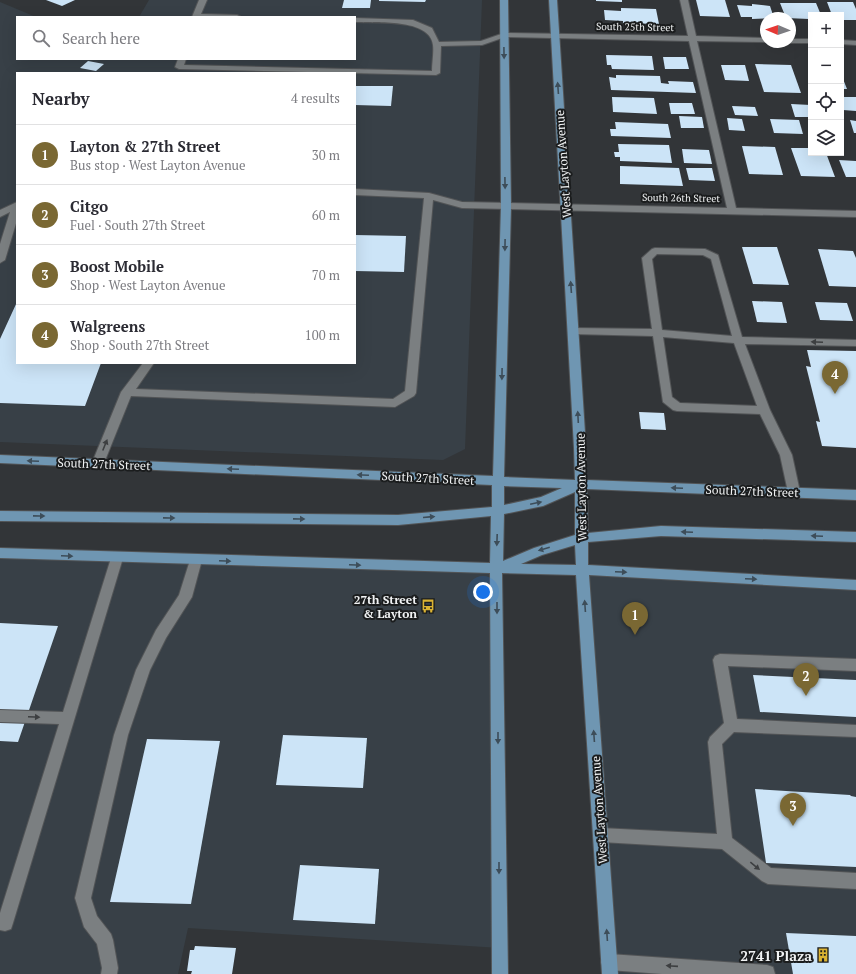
<!DOCTYPE html>
<html lang="en">
<head>
<meta charset="utf-8">
<style>
	body { margin:0; font-family:"PT Serif",serif; background:#f2f2f3; color:#2b2b33 }
	.controls { position:absolute; right:12px; top:12px; display:grid; overflow:hidden; border-radius:0px; box-shadow:0 4px 16px #0002 }
	.controls button { width:36px; height:36px; display:grid; place-items:center; padding:0; border:0; border-bottom:1px solid #e1e1e2; background:#fff; color:#2b2b33; font:20px sans-serif }
	.compass { position:absolute; left:760px; top:12px; width:36px; height:36px; border-radius:50%; background:#fff; box-shadow:0 4px 16px #0002; rotate:272deg }
	.you { position:absolute; left:483px; top:592px; width:14px; height:14px; margin:-10px; border:3px solid #fff; border-radius:50%; background:#1a73e8; box-shadow:0 0 0 6px #1a73e833 }
	.badge { display:grid; place-items:center; width:26px; height:26px; border-radius:50%; background:#7a6833; color:#fff; font-size:13px; font-weight:700 }
	.pin { position:absolute; translate:-50% -33px; filter:drop-shadow(0 1px 2px #0008) }
	.pin::after { content:''; position:absolute; top:21px; width:14px; height:12px; background:inherit; clip-path:polygon(0 0,100% 0,50% 100%) }
	.list { margin:0; padding:0; list-style:none }
	h2 { display:flex; justify-content:space-between; align-items:center; height:52px; margin:0; padding:0 16px; font-size:17px }
	h2 small { font-size:13px; font-weight:400; color:#7c7c81 }
	.list li { display:grid; grid-template-columns:26px 1fr auto; gap:12px; align-items:center; box-sizing:border-box; height:60px; padding:0 16px; border-top:1px solid #e1e1e2 }
	.list b { display:block; font-size:15px; white-space:nowrap }
	.list p { margin:0; font-size:13px; white-space:nowrap; color:#7c7c81 }
	.list em { font-size:13px; font-style:normal; color:#7c7c81 }
	.icon { flex:none; width:22px; height:22px; fill:none; stroke:currentColor; stroke-width:2; stroke-linecap:round; stroke-linejoin:round }
	.map { position:relative; flex:none; width:856px; height:974px; overflow:hidden }
	.search { position:absolute; background:#fff; box-shadow:0 4px 16px #0002; left:16px; top:16px; width:340px; height:44px; display:flex; align-items:center; gap:10px; box-sizing:border-box; padding:0 14px; border-radius:0px; color:#7c7c81; font-size:15px }
	.panel { position:absolute; background:#fff; box-shadow:0 4px 16px #0002; left:16px; top:72px; width:340px; height:292px; border-radius:0px }
	.map>svg:first-child { display:block }
</style>
</head>
<body>
<div class="map">
<svg width="856" height="974" viewBox="0 0 856 974">
	<rect width="100%" height="100%" fill="#323538"/>
	<g fill="#384047" fill-rule="evenodd">
		<path d="M 149,0 L 482,0 L 465,449 L 443,460 L 0,442 L 0,2 L 36,17 L 17,17 L 17,59 L 355,59 L 355,17 L 139,17 ZM 17,73 L 355,73 L 355,363 L 17,363 Z"/>
		<path d="M 0,553 L 496,569 L 500,948 L 188,928 L 178,974 L 0,974 Z"/>
		<path d="M 582,570 L 856,585 L 856,974 L 610,974 Z"/>
	</g>
	<g fill="#cce4f7">
		<path d="M 46,0 L 75,0 L 62,6 Z"/>
		<path d="M 344,0 L 371,0 L 370,8 L 342,8 Z"/>
		<path d="M 379,0 L 426,0 L 425,2 L 379,1 Z"/>
		<path d="M 596,0 L 622,0 L 622,2 L 596,1 Z"/>
		<path d="M 696,0 L 725,0 L 730,17 L 700,16 Z"/>
		<path d="M 827,2 L 853,2 L 856,9 L 856,20 L 841,20 L 841,15 L 832,15 Z"/>
		<path d="M 780,3 L 816,3 L 821,15 L 811,15 L 811,16 L 808,16 L 809,19 L 786,18 Z"/>
		<path d="M 752,4 L 770,6 L 774,18 L 752,19 L 752,17 L 741,17 L 737,5 L 752,6 Z"/>
		<path d="M 621,8 L 656,9 L 659,24 L 623,23 L 623,21 L 605,20 L 604,10 L 621,11 Z"/>
		<path d="M 606,55 L 652,56 L 654,70 L 612,69 L 611,65 L 607,65 Z"/>
		<path d="M 663,57 L 686,57 L 689,69 L 665,69 Z"/>
		<path d="M 88,61 L 104,64 L 96,71 L 80,68 Z"/>
		<path d="M 755,64 L 791,65 L 801,93 L 764,92 Z"/>
		<path d="M 721,65 L 745,65 L 749,81 L 725,80 Z"/>
		<path d="M 841,74 L 847,89 L 841,89 Z"/>
		<path d="M 616,75 L 660,76 L 661,83 L 669,84 L 668,81 L 693,82 L 696,93 L 611,90 L 609,77 L 616,78 Z"/>
		<path d="M 355,86 L 393,86 L 391,106 L 355,105 Z"/>
		<path d="M 612,97 L 654,98 L 657,114 L 613,112 Z"/>
		<path d="M 841,97 L 856,97 L 856,111 L 843,110 Z"/>
		<path d="M 669,103 L 692,103 L 695,114 L 671,114 Z"/>
		<path d="M 791,104 L 811,105 L 811,117 L 795,117 Z"/>
		<path d="M 732,106 L 755,107 L 758,116 L 735,115 Z"/>
		<path d="M 679,116 L 702,117 L 704,128 L 681,128 Z"/>
		<path d="M 727,118 L 742,119 L 745,131 L 729,130 Z"/>
		<path d="M 770,119 L 799,120 L 803,134 L 774,133 Z"/>
		<path d="M 850,120 L 856,121 L 856,133 L 854,133 Z"/>
		<path d="M 615,122 L 668,124 L 671,138 L 611,136 L 610,129 L 616,129 Z"/>
		<path d="M 618,144 L 669,145 L 672,163 L 620,161 L 620,157 L 615,157 L 614,152 L 619,152 Z"/>
		<path d="M 742,146 L 775,147 L 783,175 L 749,174 Z"/>
		<path d="M 791,148 L 811,148 L 811,153 L 826,153 L 835,177 L 801,176 Z"/>
		<path d="M 682,149 L 709,150 L 712,164 L 684,163 Z"/>
		<path d="M 839,160 L 856,161 L 856,177 L 846,177 Z"/>
		<path d="M 620,166 L 679,168 L 683,186 L 620,184 Z"/>
		<path d="M 686,168 L 712,168 L 715,181 L 689,180 Z"/>
		<path d="M 355,235 L 406,236 L 404,272 L 355,271 Z"/>
		<path d="M 742,247 L 777,247 L 789,285 L 753,284 Z"/>
		<path d="M 818,249 L 853,251 L 856,258 L 856,287 L 829,286 Z"/>
		<path d="M 752,301 L 782,302 L 787,323 L 757,322 Z"/>
		<path d="M 17,302 L 17,363 L 101,363 L 85,406 L 0,403 L 0,339 Z"/>
		<path d="M 815,302 L 847,303 L 853,321 L 820,320 Z"/>
		<path d="M 807,350 L 856,351 L 856,448 L 822,446 L 816,421 L 820,422 L 806,366 L 811,367 Z"/>
		<path d="M 639,412 L 664,413 L 666,430 L 641,429 Z"/>
		<path d="M 0,623 L 58,626 L 18,742 L 0,741 Z"/>
		<path d="M 753,675 L 856,680 L 856,717 L 760,712 Z"/>
		<path d="M 283,735 L 367,738 L 363,788 L 276,785 Z"/>
		<path d="M 147,739 L 220,741 L 191,904 L 110,902 Z"/>
		<path d="M 755,789 L 850,795 L 851,796 L 856,797 L 856,867 L 766,863 Z"/>
		<path d="M 300,865 L 379,869 L 375,924 L 293,920 Z"/>
		<path d="M 786,933 L 856,936 L 856,974 L 793,974 Z"/>
		<path d="M 195,946 L 236,948 L 232,974 L 191,974 L 192,971 L 187,971 L 190,950 L 194,950 Z"/>
	</g>
	<g fill="none" stroke-linecap="round" stroke-linejoin="round">
		<g stroke="#525456" stroke-width="2">
			<g id="minor">
				<path d="M 199,0 L 207,0 L 201,14 L 237,15 L 241,17 L 192,17 Z"/>
				<path d="M 680,0 L 688,0 L 696,36 L 766,38 L 767,42 L 697,41 L 736,208 L 856,211 L 856,217 L 462,208 L 433,200 L 416,393 L 414,396 L 395,407 L 131,396 L 104,463 L 102,466 L 98,467 L 94,466 L 92,463 L 121,392 L 143,363 L 154,363 L 136,389 L 393,399 L 405,391 L 424,198 L 355,195 L 355,189 L 429,193 L 462,202 L 727,208 L 689,41 L 505,37 L 482,45 L 441,46 L 440,73 L 436,75 L 179,69 L 175,67 L 178,59 L 186,59 L 184,65 L 432,71 C 432,62 434,53 433,45 C 430,18 375,23 355,22 L 355,18 L 413,20 L 432,28 L 439,42 L 481,41 L 504,33 L 688,36 Z"/>
				<path d="M 790,39 L 811,39 L 811,43 L 787,43 L 790,42 Z"/>
				<path d="M 841,40 L 856,41 L 856,45 L 841,44 Z"/>
				<path d="M 17,202 L 17,220 L 5,260 L 0,263 L 0,244 L 10,212 L 0,217 L 0,210 Z"/>
				<path d="M 655,248 L 705,249 L 718,255 L 742,337 L 856,340 L 856,346 L 745,344 L 770,410 L 792,455 L 800,492 L 798,495 L 794,496 L 790,495 L 788,492 L 780,455 L 760,414 L 677,411 L 673,410 L 663,402 L 653,336 L 573,334 L 568,331 L 573,328 L 652,329 L 642,258 L 652,249 ZM 657,254 L 703,255 L 711,259 L 732,336 L 662,330 L 652,259 ZM 663,337 L 734,343 L 757,406 L 680,403 L 672,397 Z"/>
				<path d="M 117,553 L 121,554 L 123,558 L 13,923 L 11,929 L 5,931 L 0,930 L 0,913 L 59,724 L 0,722 L 0,710 L 63,712 L 111,558 L 113,554 Z"/>
				<path d="M 196,555 L 200,556 L 202,560 L 192,597 L 166,638 L 150,670 L 128,735 L 91,898 L 97,916 L 111,934 L 113,940 L 118,968 L 117,974 L 101,974 L 102,968 L 97,944 L 84,927 L 75,898 L 114,735 L 136,670 L 156,630 L 179,595 L 190,560 L 192,556 Z"/>
				<path d="M 720,654 L 856,659 L 856,671 L 728,666 L 737,719 L 856,725 L 856,737 L 734,732 L 722,744 L 732,838 L 771,868 L 856,873 L 856,889 L 768,884 L 762,881 L 722,849 L 601,842 L 596,840 L 593,835 L 596,830 L 601,828 L 717,834 L 708,742 L 710,737 L 724,723 L 713,660 L 715,656 Z"/>
				<path d="M 609,954 L 767,965 L 773,967 L 775,974 L 662,974 L 609,970 L 603,968 L 601,962 L 603,956 Z"/>
			</g>
		</g>
		<g stroke="#525456" stroke-width="2">
			<path id="major" d="M 500,0 L 508,0 L 511,206 L 504,477 L 575,480 L 574,448 L 549,0 L 557,0 L 586,448 L 586,480 L 856,490 L 856,500 L 587,489 L 588,533 L 661,526 L 856,532 L 856,542 L 661,536 L 588,542 L 588,565 L 856,580 L 856,590 L 589,575 L 618,974 L 602,974 L 576,575 L 502,573 L 508,974 L 492,974 L 490,573 L 0,558 L 0,548 L 490,563 L 491,516 L 398,525 L 0,521 L 0,511 L 398,515 L 492,507 L 492,485 L 0,463 L 0,455 L 493,476 L 501,206 ZM 504,486 L 562,488 L 541,497 L 504,505 ZM 575,492 L 575,535 L 534,548 L 503,561 L 504,514 L 543,506 ZM 575,545 L 576,565 L 521,564 L 542,555 Z"/>
		</g>
		<use href="#minor" fill="#7b7f81" fill-rule="evenodd"/>
		<use href="#major" fill="#6f96b2" fill-rule="evenodd"/>
	</g>
	<defs><path id="oneway-solid" d="M-6-.8H1V-3.2L6.5 0L1 3.2V.8H-6Z"/></defs>
	<g fill="#3d4d59">
		<use href="#oneway-solid" transform="translate(504 53) rotate(89)"/>
		<use href="#oneway-solid" transform="translate(558 88) rotate(-94)"/>
		<use href="#oneway-solid" transform="translate(505 183) rotate(89)"/>
		<use href="#oneway-solid" transform="translate(505 245) rotate(91)"/>
		<use href="#oneway-solid" transform="translate(571 287) rotate(-94)"/>
		<use href="#oneway-solid" transform="translate(502 374) rotate(91)"/>
		<use href="#oneway-solid" transform="translate(578 417) rotate(-93)"/>
		<use href="#oneway-solid" transform="translate(33 461) rotate(-178)"/>
		<use href="#oneway-solid" transform="translate(233 469) rotate(-177)"/>
		<use href="#oneway-solid" transform="translate(363 475) rotate(-177)"/>
		<use href="#oneway-solid" transform="translate(677 488) rotate(-178)"/>
		<use href="#oneway-solid" transform="translate(536 503) rotate(-12)"/>
		<use href="#oneway-solid" transform="translate(39 516) rotate(1)"/>
		<use href="#oneway-solid" transform="translate(429 517) rotate(-5)"/>
		<use href="#oneway-solid" transform="translate(169 518) rotate(1)"/>
		<use href="#oneway-solid" transform="translate(299 519) rotate(1)"/>
		<use href="#oneway-solid" transform="translate(687 532) rotate(-178)"/>
		<use href="#oneway-solid" transform="translate(817 536) rotate(-178)"/>
		<use href="#oneway-solid" transform="translate(497 540) rotate(92)"/>
		<use href="#oneway-solid" transform="translate(544 549) rotate(164)"/>
		<use href="#oneway-solid" transform="translate(67 556) rotate(2)"/>
		<use href="#oneway-solid" transform="translate(225 561) rotate(2)"/>
		<use href="#oneway-solid" transform="translate(355 565) rotate(2)"/>
		<use href="#oneway-solid" transform="translate(621 572) rotate(3)"/>
		<use href="#oneway-solid" transform="translate(751 579) rotate(3)"/>
		<use href="#oneway-solid" transform="translate(585 606) rotate(-94)"/>
		<use href="#oneway-solid" transform="translate(497 608) rotate(90)"/>
		<use href="#oneway-solid" transform="translate(594 736) rotate(-94)"/>
		<use href="#oneway-solid" transform="translate(498 738) rotate(90)"/>
		<use href="#oneway-solid" transform="translate(499 868) rotate(90)"/>
		<use href="#oneway-solid" transform="translate(607 935) rotate(-94)"/>
	</g>
	<g fill="#3d3f41">
		<use href="#oneway-solid" transform="translate(817 342) rotate(-178)"/>
		<use href="#oneway-solid" transform="translate(105 445) rotate(-68)"/>
		<use href="#oneway-solid" transform="translate(34 717) rotate(2)"/>
		<use href="#oneway-solid" transform="translate(755 866) rotate(39)"/>
		<use href="#oneway-solid" transform="translate(672 966) rotate(-176)"/>
	</g>
	<defs>
		<g id="bus-bare" transform="scale(1.08)"><path d="M-5-6H5V4H4V6H2V4H-2V6H-4V4H-5ZM-3.5-4V0h7V-4ZM-3.5 1.2v1.5H-2V1.2ZM2 1.2v1.5H3.5V1.2Z" fill="#dbb333" stroke="#1b1d1e" stroke-width="2.5" paint-order="stroke"/></g>
		<g id="building-bare" transform="scale(1.08)"><path d="M-4-6H4V6H1V3H-1V6H-4ZM-2.5-4.3h1.7v1.8h-1.7ZM.8-4.3h1.7v1.8H.8ZM-2.5-1h1.7V.8h-1.7ZM.8-1h1.7V.8H.8Z" fill="#dbb333" stroke="#1b1d1e" stroke-width="2.5" paint-order="stroke"/></g>
	</defs>
	<g fill-rule="evenodd">
		<use href="#bus-bare" x="428" y="606"/>
		<use href="#building-bare" x="823" y="955"/>
	</g>
	<g text-anchor="middle" dominant-baseline="central" stroke-width="4" stroke-linejoin="round" paint-order="stroke">
		<g font-size="10" fill="#f0f2f3" stroke="#1b1d1e">
			<text transform="translate(635 27) rotate(1)">South 25th Street</text>
			<text transform="translate(681 198) rotate(1)">South 26th Street</text>
		</g>
		<g font-size="12" fill="#f0f2f3" stroke="#1b1d1e">
			<text transform="translate(563 164) rotate(-94)">West Layton Avenue</text>
			<text transform="translate(104 464) rotate(2)">South 27th Street</text>
			<text transform="translate(428 478) rotate(3)">South 27th Street</text>
			<text transform="translate(581 487) rotate(-91)">West Layton Avenue</text>
			<text transform="translate(752 491) rotate(2)">South 27th Street</text>
			<text transform="translate(599 810) rotate(-94)">West Layton Avenue</text>
		</g>
		<g font-size="12" font-weight="bold" fill="#f0f2f3" stroke="#1b1d1e" text-anchor="end">
			<text x="417" y="599">27th Street<tspan x="417" dy="14">&amp; Layton</tspan></text>
		</g>
		<g font-size="14" font-weight="bold" fill="#f0f2f3" stroke="#1b1d1e" text-anchor="end">
			<text x="812" y="955">2741 Plaza</text>
		</g>
	</g>
</svg>
<div class="controls">
<button>+</button>
<button>−</button>
<button><svg class="icon" aria-label="locate" viewBox="0 0 24 24"><circle cx="12" cy="12" r="6"/><path d="M12 2v4M12 18v4M2 12h4M18 12h4"/></svg></button>
<button><svg class="icon" aria-label="layers" viewBox="0 0 24 24"><path d="M12 4l9 5-9 5-9-5zM3 14l9 5 9-5"/></svg></button>
</div>
<svg class="compass" viewBox="-18 -18 36 36"><path d="M0-13l5 13h-10z" fill="#e53935"/><path d="M0 13l5-13h-10z" fill="#7c7c81"/></svg>
<div class="you"></div>
<div class="pin badge" style="left:635px;top:635px">1</div>
<div class="pin badge" style="left:806px;top:696px">2</div>
<div class="pin badge" style="left:793px;top:826px">3</div>
<div class="pin badge" style="left:835px;top:394px">4</div>
<div class="search"><svg class="icon" aria-label="search" viewBox="0 0 24 24"><circle cx="10" cy="10" r="6"/><path d="M15 15l6 6"/></svg>Search here</div>
<section class="panel">
<h2>Nearby<small>4 results</small></h2>
<ul class="list">
<li><span class="badge">1</span><div><b>Layton &amp; 27th Street</b><p>Bus stop · West Layton Avenue</p></div><em>30 m</em></li>
<li><span class="badge">2</span><div><b>Citgo</b><p>Fuel · South 27th Street</p></div><em>60 m</em></li>
<li><span class="badge">3</span><div><b>Boost Mobile</b><p>Shop · West Layton Avenue</p></div><em>70 m</em></li>
<li><span class="badge">4</span><div><b>Walgreens</b><p>Shop · South 27th Street</p></div><em>100 m</em></li>
</ul>
</section>
</div>
</body>
</html>
